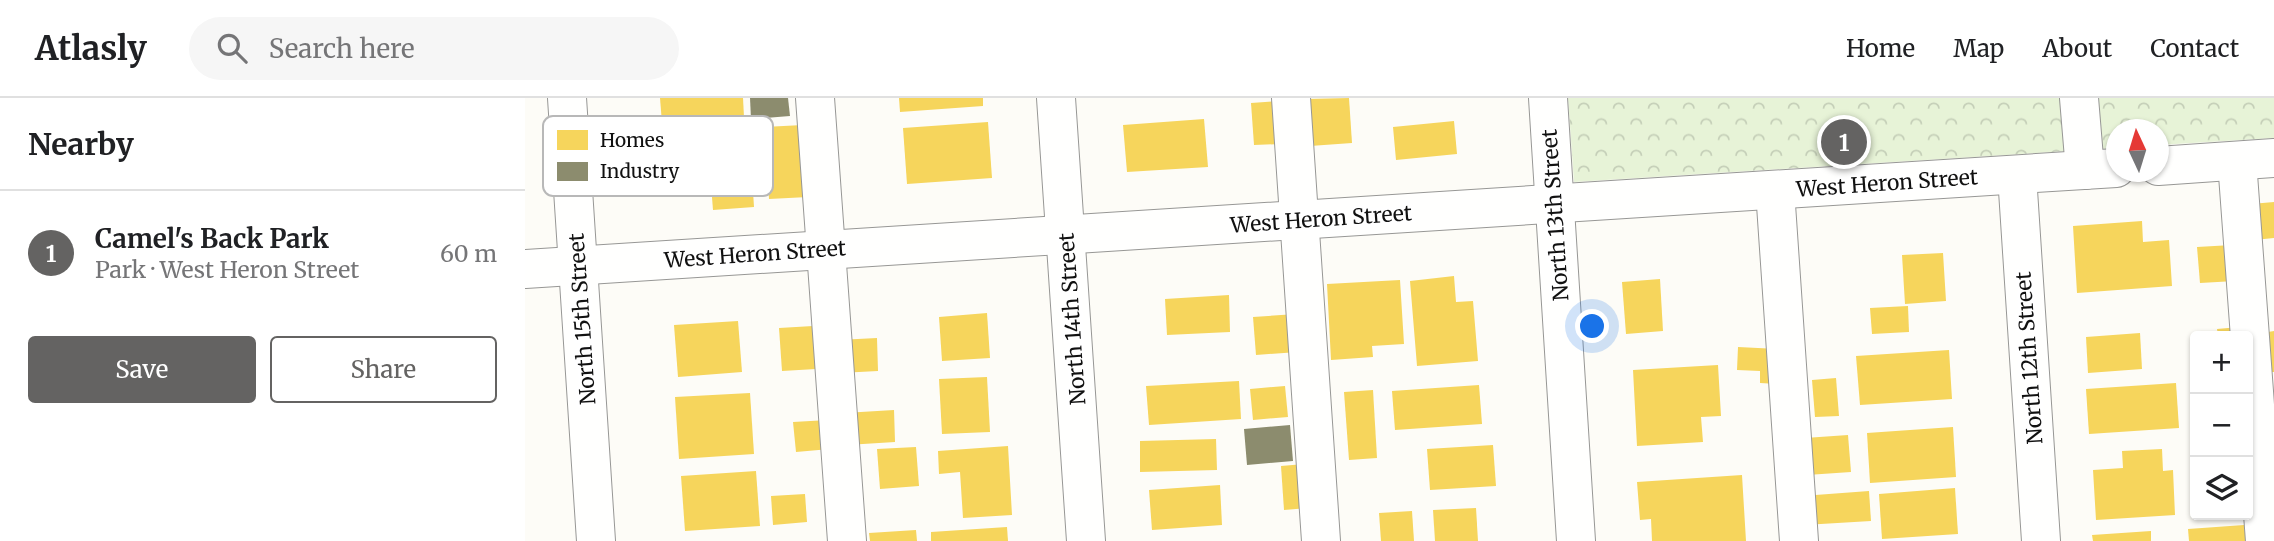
<!DOCTYPE html>
<html lang="en">
<head>
<meta charset="utf-8">
<style>
	body { margin:0; font-family:Merriweather,serif; background:#f6f6f6; color:#202124 }
	.controls { position:absolute; right:21px; bottom:21px; display:grid; overflow:hidden; border-radius:7px; box-shadow:0 2px 5px #0004 }
	.controls button { width:63px; height:63px; display:grid; place-items:center; padding:0; border:0; border-bottom:2px solid #e0e0e0; background:#fff; color:#202124; font:35px sans-serif }
	.compass { position:absolute; left:1581px; top:21px; width:63px; height:63px; border-radius:50%; background:#fff; box-shadow:0 2px 5px #0004; rotate:356deg }
	.you { position:absolute; left:1068px; top:229px; width:24px; height:24px; margin:-18px; border:5px solid #fff; border-radius:50%; background:#1a73e8; box-shadow:0 0 0 10px #1a73e833 }
	.badge { display:grid; place-items:center; width:46px; height:46px; border-radius:50%; background:#646362; color:#fff; font-size:23px; font-weight:700 }
	.pin { position:absolute; translate:-50% -50%; border:4px solid #fff; box-shadow:0 2px 7px #0006 }
	.list { margin:0; padding:0; list-style:none }
	h2 { display:flex; justify-content:space-between; align-items:center; height:91px; margin:0; padding:0 28px; font-size:30px }
	h2 small { font-size:23px; font-weight:400; color:#757577 }
	.list li { display:grid; grid-template-columns:46px 1fr auto; gap:21px; align-items:center; box-sizing:border-box; height:126px; padding:0 28px; border-top:2px solid #e0e0e0 }
	.list b { display:block; font-size:26px; white-space:nowrap }
	.list p { margin:0; font-size:23px; white-space:nowrap; color:#757577 }
	.list em { font-size:23px; font-style:normal; color:#757577 }
	.actions { display:flex; gap:14px; padding:21px 28px }
	.actions a { flex:1; padding:16px 0; border:2px solid #646362; border-radius:7px; text-align:center; font-size:24px; color:#646362 }
	.actions .main { background:#646362; color:#fff }
	.icon { flex:none; width:38px; height:38px; fill:none; stroke:currentColor; stroke-width:2; stroke-linecap:round; stroke-linejoin:round }
	.map { position:relative; flex:none; width:1749px; height:443px; overflow:hidden }
	header { display:flex; align-items:center; gap:42px; box-sizing:border-box; height:98px; padding:0 35px; background:#fff; border-bottom:2px solid #e0e0e0 }
	header strong { font-size:33px }
	nav { display:flex; gap:38px; margin-inline-start:auto; font-size:24px }
	.search { width:490px; height:63px; background:#f6f6f6; display:flex; align-items:center; gap:18px; box-sizing:border-box; padding:0 24px; border-radius:38px; color:#757577; font-size:26px }
	main { display:flex }
	aside { flex:1; background:#fff }
	.map>svg:first-child { display:block }
</style>
</head>
<body>
<header>
<strong>Atlasly</strong>
<div class="search"><svg class="icon" aria-label="search" viewBox="0 0 24 24"><circle cx="10" cy="10" r="6"/><path d="M15 15l6 6"/></svg>Search here</div>
<nav><a>Home</a><a>Map</a><a>About</a><a>Contact</a></nav>
</header>
<main>
<aside>
<h2>Nearby<small></small></h2>
<ul class="list">
<li><span class="badge">1</span><div><b>Camel's Back Park</b><p>Park · West Heron Street</p></div><em>60 m</em></li>
</ul>
<div class="actions"><a class="main">Save</a><a>Share</a></div>
</aside>
<div class="map">
<svg width="1749" height="443" viewBox="0 0 1749 443">
	<defs>
		<pattern id="park-crowns" width="20" height="18" patternUnits="userSpaceOnUse" patternTransform="scale(1.75)"><rect width="20" height="18" fill="#e7f3d7"/><path d="M2 6a3 3 0 1 1 6 0M12 15a3 3 0 1 1 6 0" fill="none" stroke="#c5cfb8"/></pattern>
	</defs>
	<rect width="100%" height="100%" fill="#fdfcf7"/>
	<path fill="url(#park-crowns)" d="M 1043,0 L 1749,0 L 1749,40 L 1634,47 L 1633,32 L 1591,32 L 1591,50 L 1049,84 Z"/>
	<g fill="#f6d55c">
		<path d="M 135,0 L 218,0 L 219,19 L 137,25 Z"/>
		<path d="M 374,0 L 458,0 L 458,8 L 375,14 Z"/>
		<path d="M 824,0 L 827,45 L 785,48 L 781,1 Z"/>
		<path d="M 752,3 L 755,46 L 729,47 L 726,5 Z"/>
		<path d="M 679,21 L 683,69 L 602,74 L 598,27 Z"/>
		<path d="M 929,23 L 932,56 L 871,62 L 868,29 Z"/>
		<path d="M 463,24 L 467,80 L 382,86 L 378,30 Z"/>
		<path d="M 278,27 L 283,99 L 244,101 L 239,29 Z"/>
		<path d="M 224,33 L 229,109 L 188,112 L 182,36 Z"/>
		<path d="M 1749,104 L 1749,140 L 1729,142 L 1726,106 Z"/>
		<path d="M 1617,123 L 1618,144 L 1644,142 L 1647,188 L 1552,195 L 1548,128 Z"/>
		<path d="M 1707,147 L 1710,183 L 1675,185 L 1672,149 Z"/>
		<path d="M 1418,155 L 1421,203 L 1380,206 L 1377,157 Z"/>
		<path d="M 929,178 L 931,204 L 948,203 L 953,263 L 892,268 L 885,183 Z"/>
		<path d="M 1135,181 L 1138,233 L 1101,236 L 1097,184 Z"/>
		<path d="M 875,182 L 879,246 L 847,248 L 848,259 L 806,262 L 802,186 Z"/>
		<path d="M 704,197 L 705,234 L 642,237 L 640,201 Z"/>
		<path d="M 1383,208 L 1384,234 L 1347,236 L 1345,210 Z"/>
		<path d="M 462,215 L 465,260 L 417,263 L 414,219 Z"/>
		<path d="M 771,216 L 773,254 L 731,257 L 728,219 Z"/>
		<path d="M 213,223 L 217,274 L 153,279 L 149,227 Z"/>
		<path d="M 288,228 L 291,271 L 257,273 L 254,230 Z"/>
		<path d="M 1714,229 L 1714,238 L 1693,238 L 1692,231 Z"/>
		<path d="M 1749,233 L 1749,274 L 1746,274 L 1743,234 Z"/>
		<path d="M 1615,235 L 1617,271 L 1563,275 L 1561,239 Z"/>
		<path d="M 352,240 L 353,273 L 315,275 L 313,242 Z"/>
		<path d="M 1213,249 L 1253,251 L 1252,286 L 1235,285 L 1235,273 L 1212,272 Z"/>
		<path d="M 1424,252 L 1427,301 L 1335,307 L 1331,258 Z"/>
		<path d="M 1193,267 L 1196,318 L 1176,319 L 1178,344 L 1112,348 L 1108,272 Z"/>
		<path d="M 462,279 L 465,334 L 417,336 L 414,281 Z"/>
		<path d="M 1311,280 L 1314,318 L 1290,319 L 1287,282 Z"/>
		<path d="M 714,283 L 716,321 L 624,327 L 621,288 Z"/>
		<path d="M 1651,285 L 1654,330 L 1564,336 L 1561,291 Z"/>
		<path d="M 954,287 L 957,326 L 870,332 L 867,293 Z"/>
		<path d="M 760,288 L 763,319 L 728,322 L 725,291 Z"/>
		<path d="M 848,292 L 852,360 L 824,362 L 819,294 Z"/>
		<path d="M 225,295 L 229,356 L 154,361 L 150,299 Z"/>
		<path d="M 369,312 L 370,344 L 322,347 L 319,315 Z"/>
		<path d="M 303,322 L 305,351 L 271,354 L 268,324 Z"/>
		<path d="M 1428,329 L 1431,379 L 1345,385 L 1342,335 Z"/>
		<path d="M 1323,337 L 1326,374 L 1282,377 L 1280,340 Z"/>
		<path d="M 691,341 L 692,372 L 615,374 L 615,343 Z"/>
		<path d="M 968,347 L 971,388 L 905,392 L 902,351 Z"/>
		<path d="M 483,348 L 487,417 L 438,420 L 435,374 L 414,376 L 413,353 Z"/>
		<path d="M 391,349 L 394,388 L 355,391 L 352,351 Z"/>
		<path d="M 1637,351 L 1638,373 L 1648,372 L 1650,417 L 1571,422 L 1568,372 L 1598,370 L 1597,353 Z"/>
		<path d="M 779,366 L 783,410 L 759,412 L 756,368 Z"/>
		<path d="M 231,373 L 235,428 L 160,433 L 156,378 Z"/>
		<path d="M 1666,375 L 1670,375 L 1670,419 L 1668,419 Z"/>
		<path d="M 1217,377 L 1221,443 L 1127,443 L 1126,421 L 1115,422 L 1112,384 Z"/>
		<path d="M 695,387 L 697,427 L 627,432 L 624,392 Z"/>
		<path d="M 1430,390 L 1433,436 L 1357,441 L 1354,396 Z"/>
		<path d="M 1344,393 L 1346,423 L 1279,427 L 1277,398 Z"/>
		<path d="M 280,396 L 282,424 L 248,427 L 246,398 Z"/>
		<path d="M 951,410 L 953,443 L 910,443 L 908,412 Z"/>
		<path d="M 887,413 L 889,443 L 856,443 L 854,415 Z"/>
		<path d="M 1719,427 L 1721,443 L 1664,443 L 1663,431 Z"/>
		<path d="M 482,429 L 483,443 L 406,443 L 406,434 Z"/>
		<path d="M 391,432 L 392,443 L 345,443 L 344,435 Z"/>
		<path d="M 1626,433 L 1626,443 L 1568,443 L 1567,437 Z"/>
	</g>
	<g fill="#8c8c6e">
		<path d="M 225,0 L 263,0 L 265,18 L 226,21 Z"/>
		<path d="M 765,327 L 768,363 L 722,367 L 719,331 Z"/>
	</g>
	<g fill="none" stroke-linecap="round" stroke-linejoin="round">
		<g stroke="#979795" stroke-width="40">
			<g id="minor">
				<path d="M 42,0 L 71,443"/>
				<path d="M 290,0 L 322,443"/>
				<path d="M 531,0 L 561,443"/>
				<path d="M 766,0 L 796,443"/>
				<path d="M 1023,0 L 1051,443"/>
				<path d="M 1554,0 L 1560,72"/>
				<path d="M 1712,63 L 1740,443"/>
				<path d="M 1633,68 L 1749,60"/>
				<path d="M 1492,77 L 1516,443"/>
				<path d="M 1250,92 L 1274,443"/>
				<path d="M 0,171 L 1591,70"/>
			</g>
		</g>
		<use href="#minor" stroke="#fffffe" stroke-width="38"/>
	</g>
	<g text-anchor="middle" dominant-baseline="central" stroke-width="7" stroke-linejoin="round" paint-order="stroke">
		<g font-size="21" fill="#111" stroke="#fff">
			<text transform="translate(1362 85) rotate(-4)">West Heron Street</text>
			<text transform="translate(1030 117) rotate(-94)">North 13th Street</text>
			<text transform="translate(796 121) rotate(-4)">West Heron Street</text>
			<text transform="translate(230 156) rotate(-4)">West Heron Street</text>
			<text transform="translate(57 221) rotate(-94)">North 15th Street</text>
			<text transform="translate(547 221) rotate(-94)">North 14th Street</text>
			<text transform="translate(1504 260) rotate(-94)">North 12th Street</text>
		</g>
	</g>
	<rect x="18" y="18" width="230" height="80" rx="10" fill="#fff" stroke="#b8b8b8" stroke-width="2"/>
	<rect x="32" y="32" width="31" height="20" fill="#f6d55c"/>
	<rect x="32" y="64" width="31" height="19" fill="#8c8c6e"/>
	<g font-size="19" fill="#111">
		<text x="75" y="49">Homes</text>
		<text x="75" y="80">Industry</text>
	</g>
</svg>
<div class="controls">
<button>+</button>
<button>−</button>
<button><svg class="icon" aria-label="layers" viewBox="0 0 24 24"><path d="M12 4l9 5-9 5-9-5zM3 14l9 5 9-5"/></svg></button>
</div>
<svg class="compass" viewBox="-18 -18 36 36"><path d="M0-13l5 13h-10z" fill="#e53935"/><path d="M0 13l5-13h-10z" fill="#757577"/></svg>
<div class="you"></div>
<div class="pin badge" style="left:1319px;top:44px">1</div>
</div>
</main>
</body>
</html>
